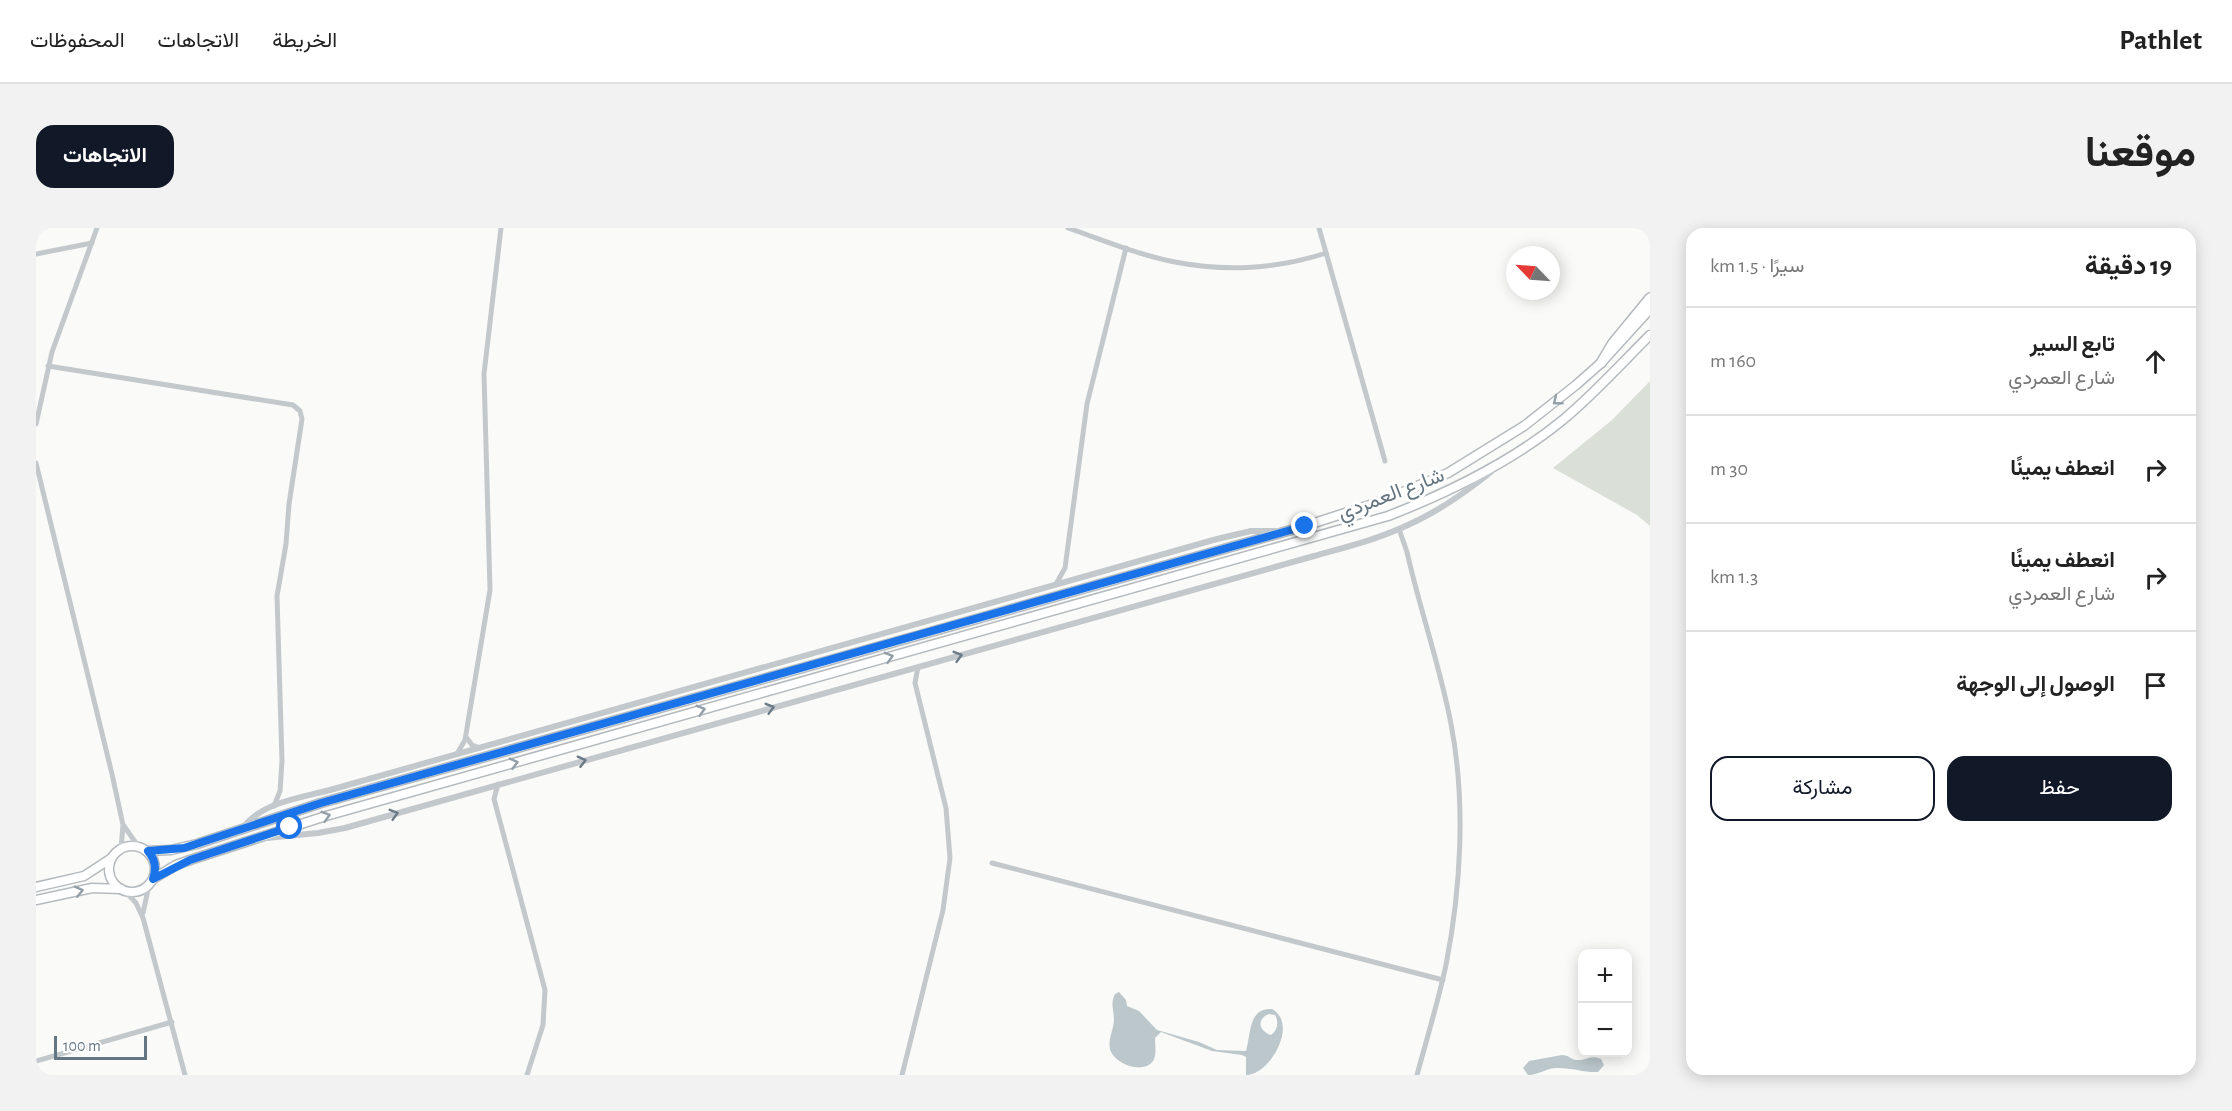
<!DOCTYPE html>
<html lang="ar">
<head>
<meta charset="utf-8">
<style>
	body { margin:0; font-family:"Alegreya Sans",Vazirmatn,sans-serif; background:#f2f2f2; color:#222; direction:rtl }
	.controls { position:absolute; right:18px; bottom:18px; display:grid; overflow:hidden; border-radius:12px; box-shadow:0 3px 15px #0003 }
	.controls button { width:54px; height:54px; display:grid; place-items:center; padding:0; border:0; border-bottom:2px solid #e0e0e0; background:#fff; color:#222; font:30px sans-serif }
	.compass { position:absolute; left:1470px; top:18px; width:54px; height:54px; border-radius:50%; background:#fff; box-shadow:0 3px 15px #0003; rotate:295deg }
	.scale { position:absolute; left:18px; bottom:15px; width:93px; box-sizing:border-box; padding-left:6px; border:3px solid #657683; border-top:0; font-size:16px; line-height:21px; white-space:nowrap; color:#657683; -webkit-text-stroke:4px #fff; paint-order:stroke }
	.stop { position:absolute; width:18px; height:18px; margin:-14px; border:4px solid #1a73e8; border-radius:50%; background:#fff }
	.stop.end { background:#1a73e8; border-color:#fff; box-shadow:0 2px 6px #0008 }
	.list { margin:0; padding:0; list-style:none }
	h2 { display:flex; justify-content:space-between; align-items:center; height:78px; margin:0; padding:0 24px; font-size:26px }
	h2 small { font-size:20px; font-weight:400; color:#767676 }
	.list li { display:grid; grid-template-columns:39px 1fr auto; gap:18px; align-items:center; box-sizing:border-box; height:108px; padding:0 24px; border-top:2px solid #e0e0e0 }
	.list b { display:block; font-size:22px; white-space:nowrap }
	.list p { margin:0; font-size:20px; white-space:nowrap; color:#767676 }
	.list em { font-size:20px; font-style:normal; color:#767676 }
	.actions { display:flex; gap:12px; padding:18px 24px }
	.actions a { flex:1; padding:14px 0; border:2px solid #111827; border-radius:18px; text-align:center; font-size:21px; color:#111827 }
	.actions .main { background:#111827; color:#fff }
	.icon { flex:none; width:33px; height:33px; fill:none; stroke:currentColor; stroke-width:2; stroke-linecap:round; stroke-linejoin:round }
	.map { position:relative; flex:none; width:1614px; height:847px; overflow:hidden; direction:ltr; border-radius:18px }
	header { display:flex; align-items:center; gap:36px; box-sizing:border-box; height:84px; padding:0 30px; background:#fff; border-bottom:2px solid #e0e0e0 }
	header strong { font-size:28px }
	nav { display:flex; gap:33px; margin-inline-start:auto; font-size:21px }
	.intro { display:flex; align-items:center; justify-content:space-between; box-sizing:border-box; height:144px; padding:0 36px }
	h1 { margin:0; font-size:42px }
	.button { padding:15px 27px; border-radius:18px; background:#111827; color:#fff; font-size:21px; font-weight:700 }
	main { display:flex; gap:36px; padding:0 36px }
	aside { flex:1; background:#fff; border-radius:18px; box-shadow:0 3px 15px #0003 }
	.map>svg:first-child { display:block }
</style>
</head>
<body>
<header>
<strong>Pathlet</strong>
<nav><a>الخريطة</a><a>الاتجاهات</a><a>المحفوظات</a></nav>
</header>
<div class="intro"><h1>موقعنا</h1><a class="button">الاتجاهات</a></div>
<main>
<aside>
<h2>19 دقيقة<small>سيرًا · 1.5 km</small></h2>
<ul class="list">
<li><svg class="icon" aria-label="ahead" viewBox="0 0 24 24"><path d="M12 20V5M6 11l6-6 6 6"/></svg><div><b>تابع السير</b><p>شارع العمردي</p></div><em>160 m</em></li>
<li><svg class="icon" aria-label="right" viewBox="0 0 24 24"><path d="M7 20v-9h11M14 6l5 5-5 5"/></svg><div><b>انعطف يمينًا</b></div><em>30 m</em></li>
<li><svg class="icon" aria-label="right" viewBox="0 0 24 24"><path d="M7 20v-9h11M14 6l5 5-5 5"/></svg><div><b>انعطف يمينًا</b><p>شارع العمردي</p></div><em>1.3 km</em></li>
<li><svg class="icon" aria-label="arrive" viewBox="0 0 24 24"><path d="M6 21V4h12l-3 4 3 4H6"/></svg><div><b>الوصول إلى الوجهة</b></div></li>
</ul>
<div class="actions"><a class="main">حفظ</a><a>مشاركة</a></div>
</aside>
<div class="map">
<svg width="1614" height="847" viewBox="0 0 1614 847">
	<rect width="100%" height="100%" fill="#fafaf8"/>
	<path fill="#dadfd7" d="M 1614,153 L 1614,298 L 1601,287 L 1517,240 L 1576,192 Z"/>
	<g fill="#bbc7cb" fill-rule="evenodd">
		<path d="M 1083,764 L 1090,772 L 1091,778 L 1103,783 L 1121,802 L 1163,814 L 1181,822 L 1210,823 C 1215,807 1212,779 1236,781 C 1263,796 1234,847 1210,847 L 1210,829 L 1206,827 L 1176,823 L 1125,804 L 1119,810 C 1119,818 1121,826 1117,833 C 1107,847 1078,836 1074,821 C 1072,812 1077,802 1078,793 C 1078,782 1074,776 1079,766 ZM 1233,786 L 1239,787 C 1243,794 1242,802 1235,807 C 1223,803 1220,791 1233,786 Z"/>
		<path d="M 1526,827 C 1533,827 1534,831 1540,832 C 1551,833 1553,826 1565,831 L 1568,837 L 1562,844 C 1549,845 1535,839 1519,840 C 1509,841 1502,847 1492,847 L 1487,840 L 1493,833 Z"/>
	</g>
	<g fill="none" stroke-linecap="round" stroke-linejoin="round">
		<g stroke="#b5babe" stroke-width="11">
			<g id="primary">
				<circle cx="96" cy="641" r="23"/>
				<path d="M 112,623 L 135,622 L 161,616 L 285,575 L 884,407 L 1269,298 L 1343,274 L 1412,245 L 1488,198 L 1540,157 L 1565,135 L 1614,81"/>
				<path d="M 117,651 L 140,637 L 154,632 L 290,588 L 1352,288 C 1414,264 1477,233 1528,191 C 1559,165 1586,135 1614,107"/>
				<path d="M 0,659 L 48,648 L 74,631"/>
				<path d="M 0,672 L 56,660 L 85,661"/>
			</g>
		</g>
		<g stroke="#b4b9bd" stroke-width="12">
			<path id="motorway" d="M 1565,135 L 1577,115 L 1614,70"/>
		</g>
		<g stroke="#c3c8cc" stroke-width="5">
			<path d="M 1032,0 C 1067,12 1102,27 1139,34 C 1189,44 1242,41 1290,25"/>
			<path d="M 1283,0 L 1349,233"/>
			<path d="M 0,26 L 56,15"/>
			<path d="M 12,138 L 257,177 L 264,183 L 266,191 L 253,276 L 250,316 L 241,368 L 246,533 L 244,563 L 238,578"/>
			<path d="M 0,196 L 16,124 L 61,0"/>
			<path d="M 0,235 L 76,546 L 87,597 L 85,621"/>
			<path d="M 1363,301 L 1371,324 C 1384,382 1404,438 1415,496 C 1430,574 1425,660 1410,737 C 1402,774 1391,810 1381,847"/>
			<path d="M 1020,356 L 1029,340 L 1051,176 L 1090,20"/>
			<path d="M 430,509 L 436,517 L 444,520"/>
			<path d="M 421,526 L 429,512 L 454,362 L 448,146 L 465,0"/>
			<path d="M 462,556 L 458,571 L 509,762 L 507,797 L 491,847"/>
			<path d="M 88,598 L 102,618"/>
			<path d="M 956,635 L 1407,752"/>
			<path d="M 88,662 L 100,675 L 107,690 L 149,847"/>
			<path d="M 107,685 L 113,657"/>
			<path d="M 0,833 L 136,794"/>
			<path d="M 866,847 L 907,682 L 914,630 L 910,580 L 879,455 L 882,439"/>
		</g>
		<g stroke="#c3c8cc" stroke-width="6">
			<path d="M 206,601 C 225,574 264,570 294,562 L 1181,311 L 1215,303 L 1248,303"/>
			<path d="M 231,610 L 282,605 L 309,600 L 1278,328 C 1310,319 1343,311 1374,296 C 1403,283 1430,264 1455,244"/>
		</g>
		<use href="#primary" stroke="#fff" stroke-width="8"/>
		<use href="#motorway" stroke="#fff" stroke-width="9"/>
	</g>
	<defs><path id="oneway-chevron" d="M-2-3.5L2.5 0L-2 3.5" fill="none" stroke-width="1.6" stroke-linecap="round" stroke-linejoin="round" transform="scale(1.5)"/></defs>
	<g stroke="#939fa8">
		<use href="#oneway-chevron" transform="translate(1521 173) rotate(141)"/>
		<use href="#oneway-chevron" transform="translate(853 429) rotate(-16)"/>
		<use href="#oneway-chevron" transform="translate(665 482) rotate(-16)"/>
		<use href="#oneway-chevron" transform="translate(478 535) rotate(-15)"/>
		<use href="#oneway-chevron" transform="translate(290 588) rotate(-16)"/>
		<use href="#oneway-chevron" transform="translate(43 663) rotate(-13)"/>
	</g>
	<g stroke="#6a7a87">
		<use href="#oneway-chevron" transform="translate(922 428) rotate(-16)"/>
		<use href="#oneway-chevron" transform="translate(734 480) rotate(-16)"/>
		<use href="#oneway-chevron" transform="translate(546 533) rotate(-15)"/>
		<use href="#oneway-chevron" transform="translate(358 586) rotate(-16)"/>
	</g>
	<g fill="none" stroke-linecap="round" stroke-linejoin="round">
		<path stroke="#1a73e8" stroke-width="8" d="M 254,599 L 154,632 L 117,651 C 121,640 119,631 112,623 L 148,620 L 285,575 L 1269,298"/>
	</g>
	<g text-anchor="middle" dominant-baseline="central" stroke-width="6" stroke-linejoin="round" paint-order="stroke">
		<g font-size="21" fill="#657683" stroke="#fff">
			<text transform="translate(1355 266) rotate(-21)">شارع العمردي</text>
		</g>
	</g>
</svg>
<div class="controls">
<button>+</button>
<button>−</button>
</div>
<svg class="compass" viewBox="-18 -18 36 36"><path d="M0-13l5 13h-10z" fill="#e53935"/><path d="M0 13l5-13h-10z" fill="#767676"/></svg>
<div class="scale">100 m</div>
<div class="stop" style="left:254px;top:599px"></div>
<div class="stop end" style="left:1269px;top:298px"></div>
</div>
</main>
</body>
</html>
